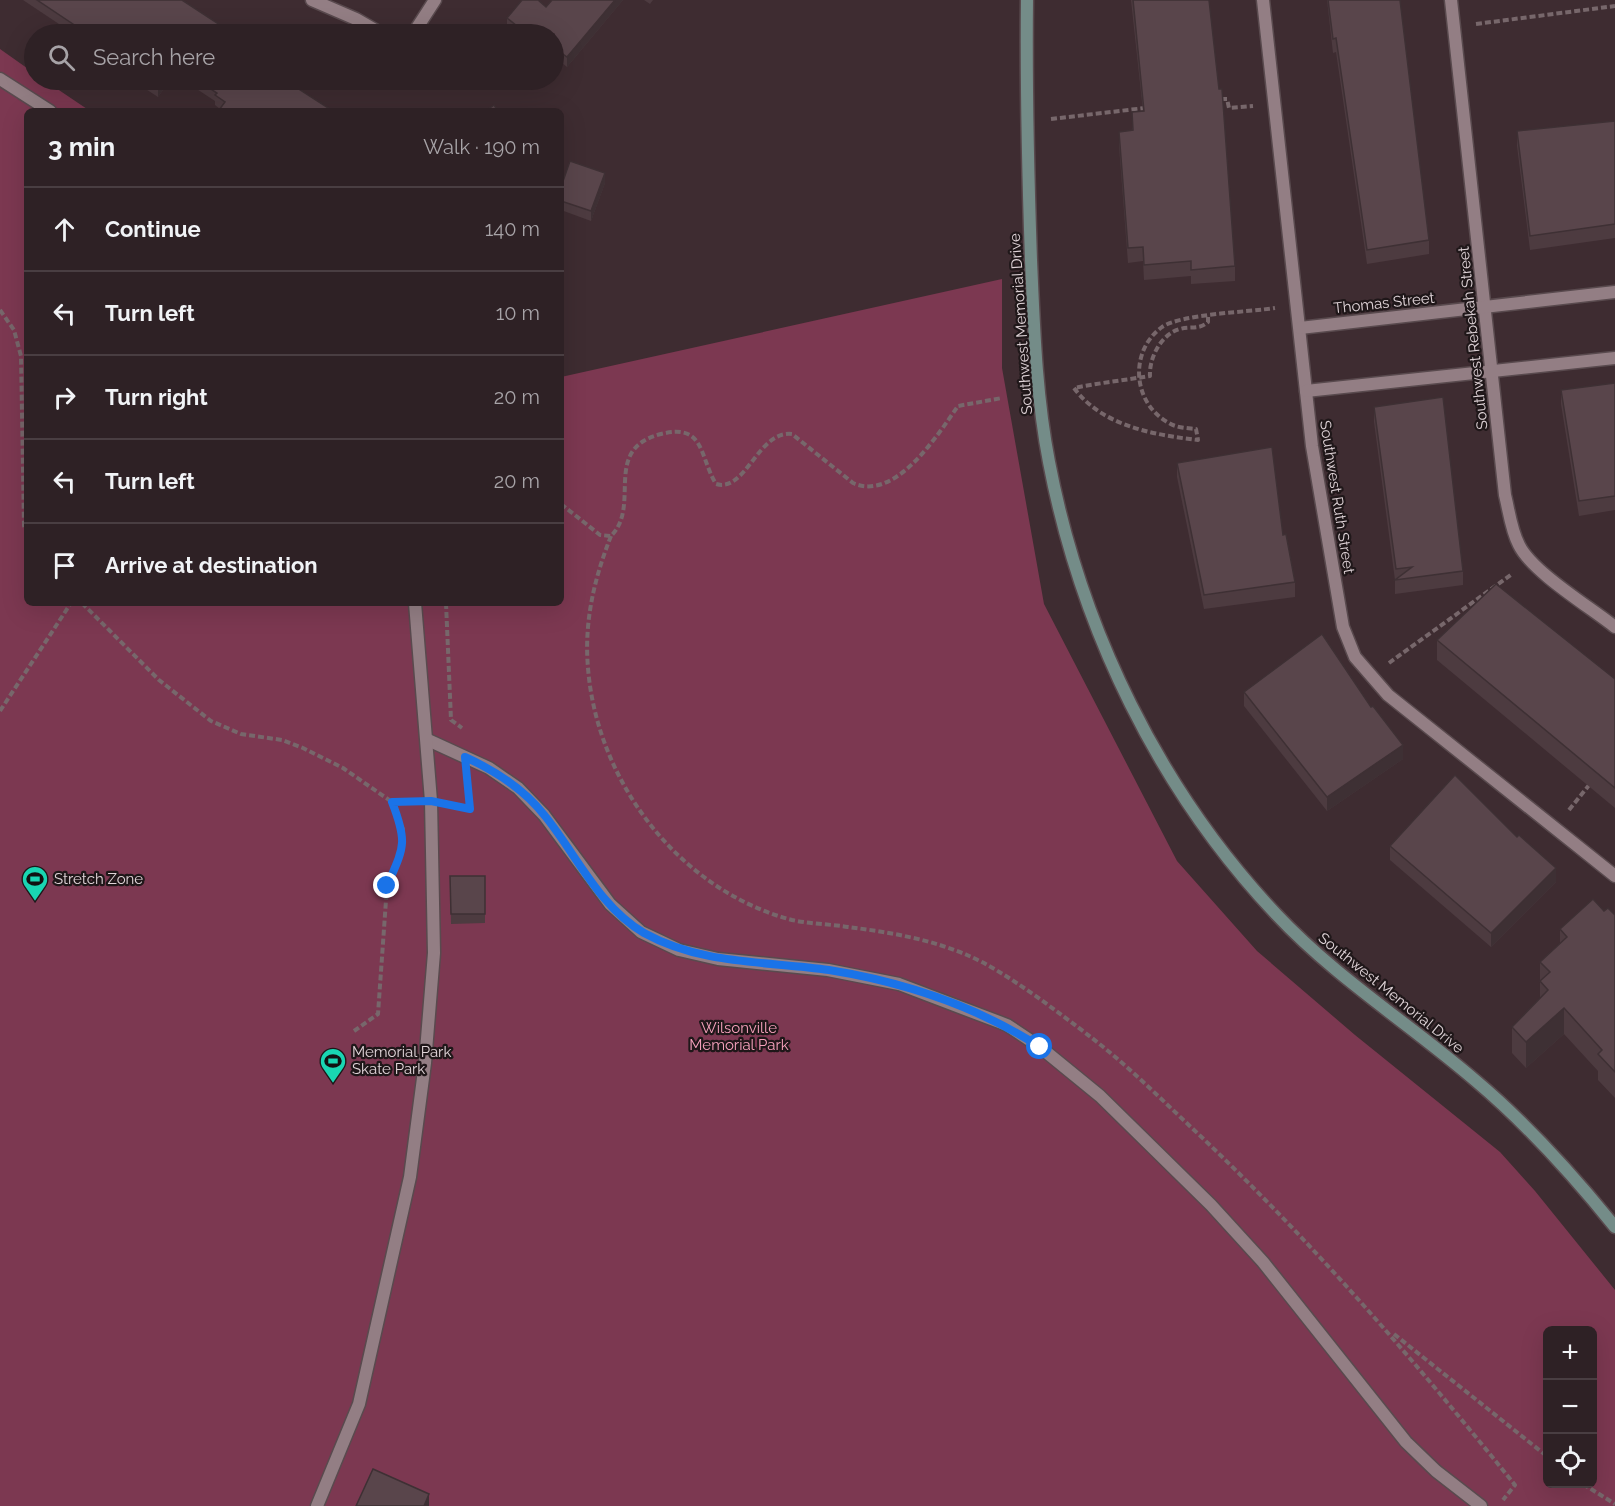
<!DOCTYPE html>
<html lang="en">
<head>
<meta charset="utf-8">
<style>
	body { margin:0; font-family:Raleway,sans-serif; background:#3a2e32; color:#f1f3f6 }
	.controls { position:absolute; right:18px; bottom:18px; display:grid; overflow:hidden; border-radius:9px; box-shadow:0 6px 24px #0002 }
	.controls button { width:54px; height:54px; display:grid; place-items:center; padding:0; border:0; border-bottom:2px solid #493e42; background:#2e2125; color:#f1f3f6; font:30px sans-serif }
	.stop { position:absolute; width:18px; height:18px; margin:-14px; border:4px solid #1a73e8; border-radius:50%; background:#fff }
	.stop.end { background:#1a73e8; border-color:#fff; box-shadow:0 2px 6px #0008 }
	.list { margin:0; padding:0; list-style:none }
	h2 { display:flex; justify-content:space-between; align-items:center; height:78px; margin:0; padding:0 24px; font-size:26px }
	h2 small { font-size:20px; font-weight:400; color:#a7a3a7 }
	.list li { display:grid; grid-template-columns:39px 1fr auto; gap:18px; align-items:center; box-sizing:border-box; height:84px; padding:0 24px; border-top:2px solid #493e42 }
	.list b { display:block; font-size:22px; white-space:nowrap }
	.list em { font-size:20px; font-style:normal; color:#a7a3a7 }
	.icon { flex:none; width:33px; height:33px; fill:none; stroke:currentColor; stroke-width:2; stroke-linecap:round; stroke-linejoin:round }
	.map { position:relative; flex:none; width:1615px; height:1506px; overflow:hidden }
	.search { position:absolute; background:#2e2125; box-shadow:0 6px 24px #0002; left:24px; top:24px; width:540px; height:66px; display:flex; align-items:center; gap:15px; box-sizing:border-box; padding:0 21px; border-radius:33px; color:#a7a3a7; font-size:22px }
	.panel { position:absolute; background:#2e2125; box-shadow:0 6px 24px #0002; left:24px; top:108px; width:540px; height:498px; border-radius:9px }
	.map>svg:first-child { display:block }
</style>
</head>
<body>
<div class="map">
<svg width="1615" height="1506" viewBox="0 0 1615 1506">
	<rect width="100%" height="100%" fill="#3e2c31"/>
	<path fill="#7c3851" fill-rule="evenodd" d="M 0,49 L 34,73 L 34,80 L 44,80 L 90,111 L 27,111 L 27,603 L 561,603 L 561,377 L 1002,279 L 1002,368 L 1044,604 L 1177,861 L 1257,951 L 1355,1035 L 1500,1152 L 1535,1191 L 1615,1290 L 1615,1506 L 0,1506 ZM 1548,1330 L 1592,1330 L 1592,1484 L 1548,1484 Z"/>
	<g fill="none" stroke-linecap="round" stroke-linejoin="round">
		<g stroke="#594a4e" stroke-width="15">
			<g id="lane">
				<path d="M 0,79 L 50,111"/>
				<path d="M 428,740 L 489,768 L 518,788 L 544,815 L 610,904 L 641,932 L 679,950 L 718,959 L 828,970 L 899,984 L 1007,1025 L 1040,1047 L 1100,1096 L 1211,1205 L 1263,1262 L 1406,1442 L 1436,1471 L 1481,1506"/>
				<path d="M 317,1506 L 359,1404 L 410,1177 L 425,1063 L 434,953 L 431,801 L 415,603"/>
			</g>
		</g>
		<g stroke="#594a4e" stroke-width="15">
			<g id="street">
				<path d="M 312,0 L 356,19 L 382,34"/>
				<path d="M 1263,0 L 1312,446 L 1343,627 L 1355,657 L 1388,695 L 1615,876"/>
				<path d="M 1451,0 L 1505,495 C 1509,511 1511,530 1519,545 C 1532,572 1590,607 1615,627"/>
				<path d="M 413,34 L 435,0"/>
				<path d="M 1300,328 L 1615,292"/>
				<path d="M 1306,391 L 1615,358"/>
			</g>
		</g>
		<g stroke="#594a4e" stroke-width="15">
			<path id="secondary" d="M 1027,0 C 1026,87 1028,173 1031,260 C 1034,328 1036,395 1049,462 C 1081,629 1159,790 1276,914 C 1336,978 1410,1024 1476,1081 C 1527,1124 1573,1175 1615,1227"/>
		</g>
		<g stroke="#77676b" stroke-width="4" stroke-dasharray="6 3" stroke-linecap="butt">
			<path d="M 1476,24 L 1615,6"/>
			<path d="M 1221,99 L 1227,99 L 1229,108 L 1253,106"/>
			<path d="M 1051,119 L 1145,108"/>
			<path d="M 0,310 L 14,330 L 21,356 L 24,526 L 27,530"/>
			<path d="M 1208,317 L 1208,322 C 1199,330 1191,326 1180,329 C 1161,334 1149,358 1150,376 C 1125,380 1099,383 1074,388 C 1102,426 1154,435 1198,440 L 1196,429 C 1187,428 1177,428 1169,423 C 1133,404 1128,352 1162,327 C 1181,314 1249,312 1275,308"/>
			<path d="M 561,504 L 600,535 L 611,536 C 642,505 601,449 661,434 C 705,423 699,456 716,484 C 746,493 758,430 792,434 L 853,483 C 895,502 937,436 958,406 L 1002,398"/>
			<path d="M 611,536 C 594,579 584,622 588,668 C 597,782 679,890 792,920 C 810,924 830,924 848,927 C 888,932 930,939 967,955 C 1005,971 1058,1012 1092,1038 C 1128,1066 1160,1098 1193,1129 C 1310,1239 1414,1360 1515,1485 L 1503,1500"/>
			<path d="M 82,603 L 159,680 L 211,721 L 241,734 L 282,740 L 303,748 L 343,768 L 392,802 L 408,803"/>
			<path d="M 446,603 L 451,720 L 462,728"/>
			<path d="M 1389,663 L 1512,574"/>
			<path d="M 0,711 L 71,603"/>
			<path d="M 454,805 L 470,809 L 468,782"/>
			<path d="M 1569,810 L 1590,784"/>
			<path d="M 354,1031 L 378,1014 L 387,886 L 403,850 L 403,829 L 392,802"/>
			<path d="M 1394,1334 L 1548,1457"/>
			<path d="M 1583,1484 L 1615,1504"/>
		</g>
		<use href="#lane" stroke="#937e84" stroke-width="12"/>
		<use href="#street" stroke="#937e84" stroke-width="12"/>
		<use href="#secondary" stroke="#748c88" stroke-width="12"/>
	</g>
	<g fill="#4d3b40">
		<path d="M 23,0 L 182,0 L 234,34 L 74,34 Z"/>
		<path d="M 623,0 L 567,67 L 556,58 L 554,62 L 554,34 L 515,34 L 507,28 L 507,18 L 546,7 Z"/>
		<path d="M 644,0 L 653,0 L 650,4 Z"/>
		<path d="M 1131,0 L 1209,0 L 1235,266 L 1235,281 L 1191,284 L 1191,276 L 1144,280 L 1143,261 L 1128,263 L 1119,146 L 1119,132 L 1132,131 L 1132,112 L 1143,111 Z"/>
		<path d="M 1327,0 L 1400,0 L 1429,240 L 1429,254 L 1367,264 L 1336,52 L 1333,53 Z"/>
		<path d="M 132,80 L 170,80 L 158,97 Z"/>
		<path d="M 183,80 L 285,80 L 333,111 L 219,111 L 220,109 L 215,105 L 215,101 Z"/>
		<path d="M 1615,121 L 1615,238 L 1530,250 L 1517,146 L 1517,131 Z"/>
		<path d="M 605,183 L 591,221 L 561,210 L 561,187 Z"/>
		<path d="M 1615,383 L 1615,510 L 1579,516 L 1561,404 L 1561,390 Z"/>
		<path d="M 1374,407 L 1463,571 L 1463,585 L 1395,594 L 1395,580 L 1374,422 Z"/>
		<path d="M 1177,463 L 1283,535 L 1295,582 L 1295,597 L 1204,609 L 1177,477 Z"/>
		<path d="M 1437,640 L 1615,679 L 1615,808 L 1437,660 Z"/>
		<path d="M 1244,692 L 1403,759 L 1327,811 L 1244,706 Z"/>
		<path d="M 1517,837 L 1556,882 L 1491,947 L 1390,860 L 1390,846 Z"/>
		<path d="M 450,876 L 485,876 L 485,923 L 451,924 Z"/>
		<path d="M 1604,911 L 1615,915 L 1615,1098 L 1598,1080 L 1598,1071 L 1564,1034 L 1526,1068 L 1512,1053 L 1512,1027 L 1540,998 L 1540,962 L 1560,943 L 1560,929 Z"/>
	</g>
	<g fill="#3e3034">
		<path d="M 615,0 L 623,0 L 567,67 L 567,57 Z"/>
		<path d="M 556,49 L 556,58 L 554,62 L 554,52 Z"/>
		<path d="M 164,80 L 170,80 L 158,97 L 158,87 Z"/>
		<path d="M 605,173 L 605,183 L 591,221 L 591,211 Z"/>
		<path d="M 1403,745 L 1403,759 L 1327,811 L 1327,797 Z"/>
		<path d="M 1556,868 L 1556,882 L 1491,947 L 1491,933 Z"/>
		<path d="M 1564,1008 L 1564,1034 L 1526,1068 L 1526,1042 Z"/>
		<path d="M 429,1494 L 429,1506 L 424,1506 Z"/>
	</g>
	<g fill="#59454b" stroke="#3e3034" stroke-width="1.5">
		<path d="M 37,0 L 182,0 L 234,34 L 88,34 Z"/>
		<path d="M 522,0 L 538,0 L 546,7 L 552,0 L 615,0 L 567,57 L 556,49 L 554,52 L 554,34 L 527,34 L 507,18 Z"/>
		<path d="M 1133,0 L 1209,0 L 1219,89 L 1222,89 L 1235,266 L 1191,270 L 1191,261 L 1144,265 L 1143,247 L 1128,248 L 1119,132 L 1133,130 L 1132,112 L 1144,111 Z"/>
		<path d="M 1328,0 L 1400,0 L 1429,240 L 1367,250 L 1336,38 L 1333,39 Z"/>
		<path d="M 147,80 L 164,80 L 158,87 Z"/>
		<path d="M 197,80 L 285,80 L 333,111 L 220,111 L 219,110 L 225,102 L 215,95 L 217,93 Z"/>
		<path d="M 494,105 L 498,111 L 486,111 Z"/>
		<path d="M 1615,121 L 1615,224 L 1530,236 L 1517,131 Z"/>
		<path d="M 570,161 L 605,173 L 591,211 L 561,201 L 561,187 Z"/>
		<path d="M 1615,383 L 1615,496 L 1579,501 L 1561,390 Z"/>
		<path d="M 1443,397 L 1463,571 L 1395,580 L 1412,567 L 1396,569 L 1374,407 Z"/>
		<path d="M 1272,447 L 1283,535 L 1286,534 L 1295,582 L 1204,595 L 1177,463 Z"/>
		<path d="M 1496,584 L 1615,679 L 1615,788 L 1437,640 Z"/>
		<path d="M 1322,634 L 1371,707 L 1373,706 L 1403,745 L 1327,797 L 1244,692 Z"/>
		<path d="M 1455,775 L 1517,837 L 1519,835 L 1556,868 L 1491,933 L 1390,846 Z"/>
		<path d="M 450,876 L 485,876 L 485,914 L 451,914 Z"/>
		<path d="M 1593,899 L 1604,911 L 1608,908 L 1615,915 L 1615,1072 L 1598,1054 L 1602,1050 L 1564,1008 L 1526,1042 L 1512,1027 L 1548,990 L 1540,981 L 1550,972 L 1540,962 L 1567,937 L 1560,929 Z"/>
		<path d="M 373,1469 L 429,1494 L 424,1506 L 356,1506 Z"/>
	</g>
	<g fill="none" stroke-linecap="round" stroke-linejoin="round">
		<path stroke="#1a73e8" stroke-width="8" d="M 387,886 C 404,847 408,843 392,802 L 431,801 L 470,809 L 465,757 C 496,771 524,789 545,816 C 576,854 599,907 644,933 C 702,965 765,961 829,970 C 904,982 976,1006 1040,1047"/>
	</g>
	<defs>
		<g id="stadium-pin" transform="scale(1.35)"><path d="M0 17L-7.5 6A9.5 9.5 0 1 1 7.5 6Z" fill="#19d5b2" stroke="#1f1719"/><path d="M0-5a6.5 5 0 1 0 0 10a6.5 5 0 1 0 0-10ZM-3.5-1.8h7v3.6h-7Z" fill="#111"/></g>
	</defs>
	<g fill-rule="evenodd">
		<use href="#stadium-pin" x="35" y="879"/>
		<use href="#stadium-pin" x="333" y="1061"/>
	</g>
	<g text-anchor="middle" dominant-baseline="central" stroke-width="4.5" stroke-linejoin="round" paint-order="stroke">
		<g font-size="15" fill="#e0d4d8" stroke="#1f1719">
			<text transform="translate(1384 303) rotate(-6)">Thomas Street</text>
			<text transform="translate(1021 324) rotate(-94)">Southwest Memorial Drive</text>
			<text transform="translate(1473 338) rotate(-96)">Southwest Rebekah Street</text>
			<text transform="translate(1337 497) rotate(81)">Southwest Ruth Street</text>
			<text transform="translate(1391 993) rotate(39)">Southwest Memorial Drive</text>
		</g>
		<g font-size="15" fill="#e0d4d8" stroke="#1f1719" text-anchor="start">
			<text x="54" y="879">Stretch Zone</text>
			<text x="352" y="1052">Memorial Park<tspan x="352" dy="17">Skate Park</tspan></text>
		</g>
		<g font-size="15" fill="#f6a1bc" stroke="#1f1719">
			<text x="739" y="1028">Wilsonville<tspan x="739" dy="17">Memorial Park</tspan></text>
		</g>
	</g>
</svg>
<div class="controls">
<button>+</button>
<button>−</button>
<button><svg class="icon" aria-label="locate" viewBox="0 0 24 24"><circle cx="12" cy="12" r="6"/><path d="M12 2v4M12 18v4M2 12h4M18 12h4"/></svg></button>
</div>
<div class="stop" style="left:1040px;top:1047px"></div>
<div class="stop end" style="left:387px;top:886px"></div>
<div class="search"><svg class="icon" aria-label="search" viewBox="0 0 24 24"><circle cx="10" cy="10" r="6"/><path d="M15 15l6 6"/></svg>Search here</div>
<section class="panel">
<h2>3 min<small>Walk · 190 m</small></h2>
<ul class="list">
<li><svg class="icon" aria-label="ahead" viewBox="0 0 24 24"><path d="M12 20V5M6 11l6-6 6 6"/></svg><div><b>Continue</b></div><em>140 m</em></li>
<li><svg class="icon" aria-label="left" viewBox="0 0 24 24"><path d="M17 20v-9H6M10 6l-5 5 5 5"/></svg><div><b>Turn left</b></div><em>10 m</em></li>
<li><svg class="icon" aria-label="right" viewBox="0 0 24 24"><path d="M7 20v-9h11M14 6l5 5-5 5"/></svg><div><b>Turn right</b></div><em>20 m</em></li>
<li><svg class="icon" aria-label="left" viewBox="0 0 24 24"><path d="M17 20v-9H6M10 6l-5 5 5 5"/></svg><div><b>Turn left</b></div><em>20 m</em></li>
<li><svg class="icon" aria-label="arrive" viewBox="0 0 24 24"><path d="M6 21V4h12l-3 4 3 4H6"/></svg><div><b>Arrive at destination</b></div></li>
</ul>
</section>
</div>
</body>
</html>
